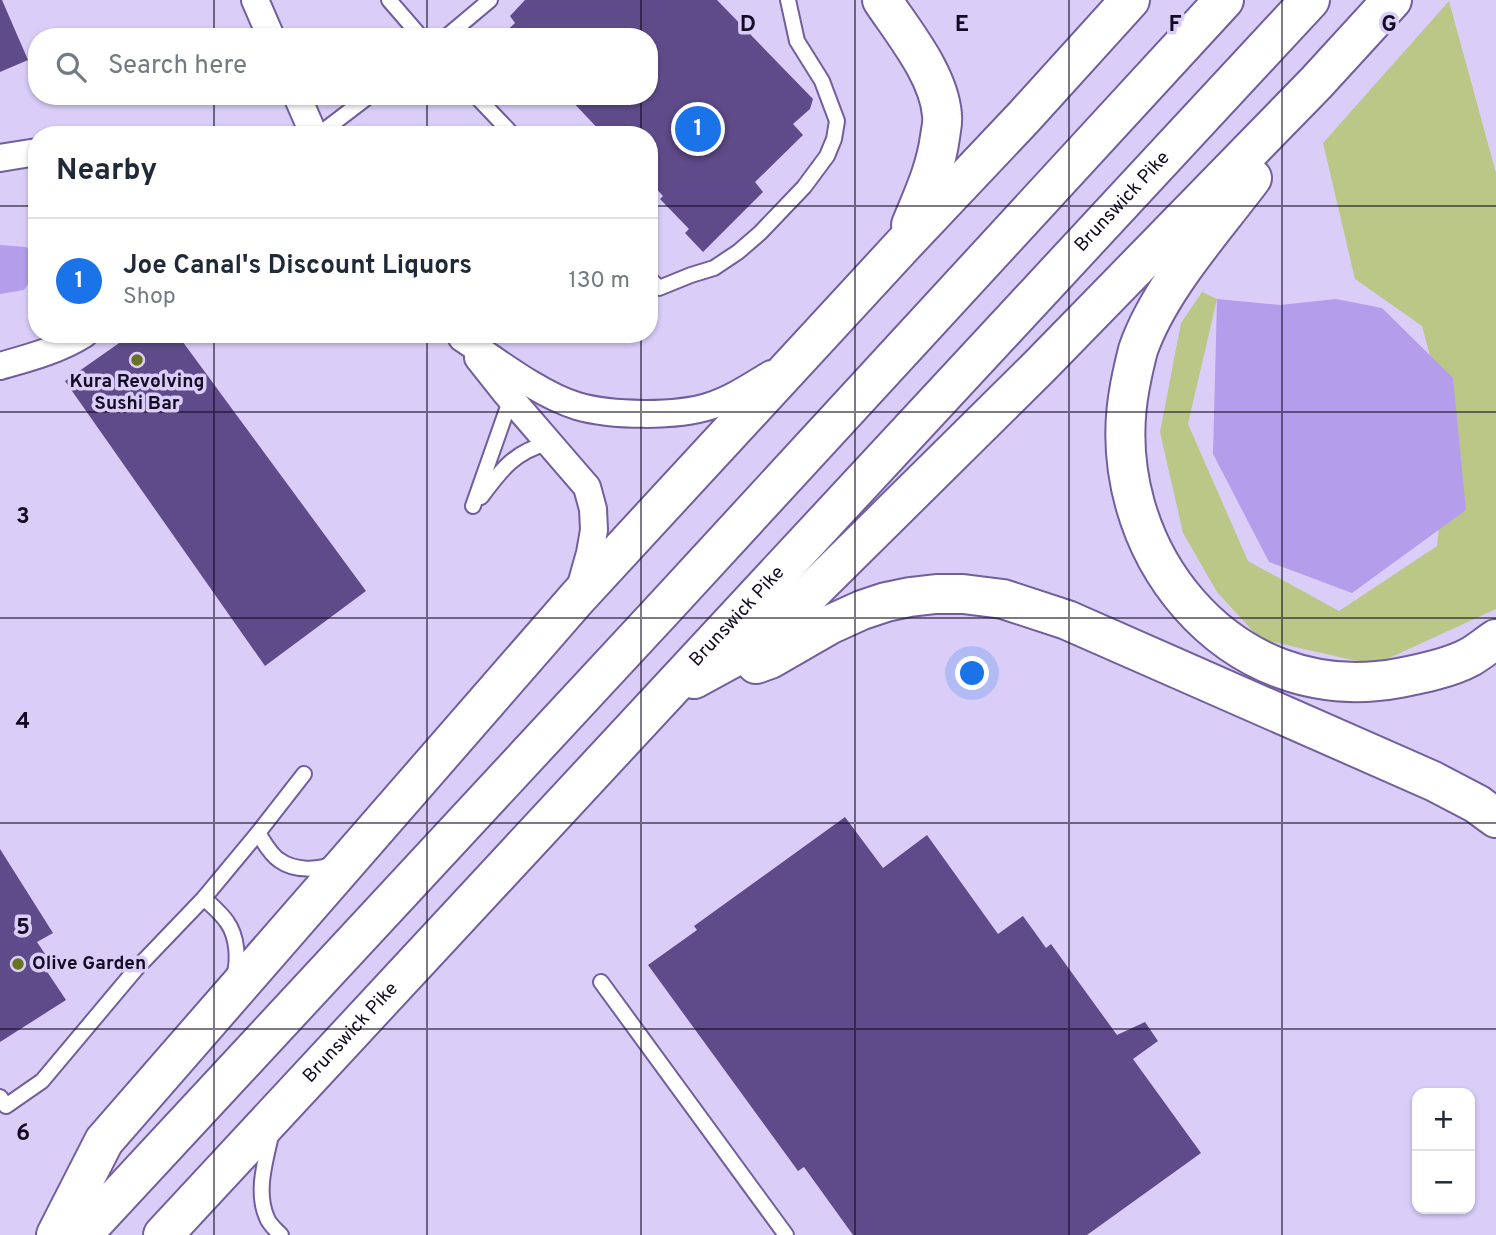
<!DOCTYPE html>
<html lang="en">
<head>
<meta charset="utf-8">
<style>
	body { margin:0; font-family:Overpass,sans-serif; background:#f2f2f3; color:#1f2937 }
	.controls { position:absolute; right:21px; bottom:21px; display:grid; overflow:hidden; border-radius:14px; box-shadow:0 2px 5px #0004 }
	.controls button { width:63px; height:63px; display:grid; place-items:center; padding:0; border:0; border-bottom:2px solid #e0e1e3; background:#fff; color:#1f2937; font:35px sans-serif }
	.you { position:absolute; left:973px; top:674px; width:24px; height:24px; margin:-18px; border:5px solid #fff; border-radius:50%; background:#1a73e8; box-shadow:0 0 0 10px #1a73e833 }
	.badge { display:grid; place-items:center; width:46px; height:46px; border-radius:50%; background:#1a73e8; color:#fff; font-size:23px; font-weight:700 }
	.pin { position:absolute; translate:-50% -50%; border:4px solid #fff; box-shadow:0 2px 7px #0006 }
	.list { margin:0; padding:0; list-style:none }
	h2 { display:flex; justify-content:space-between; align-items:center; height:91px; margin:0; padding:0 28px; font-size:30px }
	h2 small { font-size:23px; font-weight:400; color:#747a83 }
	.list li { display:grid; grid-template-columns:46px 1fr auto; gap:21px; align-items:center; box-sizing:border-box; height:126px; padding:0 28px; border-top:2px solid #e0e1e3 }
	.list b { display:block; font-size:26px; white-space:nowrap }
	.list p { margin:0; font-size:23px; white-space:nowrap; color:#747a83 }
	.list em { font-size:23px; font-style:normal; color:#747a83 }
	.icon { flex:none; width:38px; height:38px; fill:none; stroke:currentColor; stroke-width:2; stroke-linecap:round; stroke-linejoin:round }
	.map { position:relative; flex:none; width:1496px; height:1235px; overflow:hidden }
	.search { position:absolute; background:#fff; box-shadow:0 2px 5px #0004; left:28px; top:28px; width:630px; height:77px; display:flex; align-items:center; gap:18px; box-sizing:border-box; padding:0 24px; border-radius:28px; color:#747a83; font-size:26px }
	.panel { position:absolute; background:#fff; box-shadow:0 2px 5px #0004; left:28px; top:126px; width:630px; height:217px; border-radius:28px }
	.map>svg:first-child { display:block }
</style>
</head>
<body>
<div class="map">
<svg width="1496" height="1235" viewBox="0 0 1496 1235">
	<rect width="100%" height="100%" fill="#dacef9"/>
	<path fill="#bbc787" d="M 1449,1 L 1496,173 L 1496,609 L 1374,665 L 1260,639 L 1217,592 L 1183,533 L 1160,432 L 1181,323 L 1202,292 L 1217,299 L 1188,424 L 1248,561 L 1339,611 L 1437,546 L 1449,428 L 1422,326 L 1355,279 L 1323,143 Z"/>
	<g fill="#b49dea">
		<path d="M 0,245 L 26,247 L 37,260 L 34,275 L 24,290 L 0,294 Z"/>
		<path d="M 1217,299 L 1280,305 L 1336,299 L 1382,308 L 1453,378 L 1466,510 L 1352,593 L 1269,562 L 1213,454 Z"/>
	</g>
	<g fill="#5f4b89">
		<path d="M 0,0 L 2,0 L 28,60 L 0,72 Z"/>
		<path d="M 525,0 L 717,0 L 813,99 L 810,109 L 793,124 L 803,135 L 755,182 L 763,192 L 703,252 L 685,233 L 689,229 L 660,199 L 663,196 L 649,181 L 649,135 L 604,135 L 568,97 L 563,100 L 559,96 L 649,96 L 649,37 L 500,37 L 515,23 L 510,16 Z"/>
		<path d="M 132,334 L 177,334 L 366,591 L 265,666 L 65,381 Z"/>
		<path d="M 845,817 L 883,868 L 927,835 L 998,934 L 1023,916 L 1046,948 L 1051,944 L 1117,1035 L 1145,1022 L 1158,1041 L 1133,1059 L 1201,1153 L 1087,1235 L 853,1235 L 804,1167 L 798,1171 L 648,965 L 697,930 L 694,926 Z"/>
		<path d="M 0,849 L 53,933 L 37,942 L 53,966 L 46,970 L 66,1000 L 0,1042 Z"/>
	</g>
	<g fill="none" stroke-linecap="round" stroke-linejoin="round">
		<g stroke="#715e9d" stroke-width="18">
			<g id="lane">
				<path d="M 389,0 L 421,37"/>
				<path d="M 446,37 L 490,0"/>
				<path d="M 476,96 L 513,135"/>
				<path d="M 318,135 L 369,96"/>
				<path d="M 649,278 L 659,288 L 691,275 L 714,268 L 738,252 L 760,233 L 804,187 L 827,156 L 834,139 L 837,121 L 822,81 L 797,41 L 788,0"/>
				<path d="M 481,497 C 501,470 515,451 549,443"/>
				<path d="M 473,506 L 511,398"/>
				<path d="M 258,833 C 264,842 270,854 279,860 C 294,871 319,871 334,863"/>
				<path d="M 204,898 C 211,905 221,913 227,922 C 237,936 239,959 234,976"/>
				<path d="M 601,982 L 786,1235"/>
				<path d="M 0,1097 L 6,1106 L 42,1081 L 136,969 L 204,898 L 258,833 L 304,774"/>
				<path d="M 272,1131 C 266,1159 255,1191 267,1218 C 269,1224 276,1230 281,1235"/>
			</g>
		</g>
		<g stroke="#715e9d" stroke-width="30">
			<g id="street">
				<path d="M 255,0 L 271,37"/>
				<path d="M 297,96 L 314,135"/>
				<path d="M 0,158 L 37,152"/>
				<path d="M 462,338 C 495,360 540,395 577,406 C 611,416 676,417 710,406 C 732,399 751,386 771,374"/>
				<path d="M 478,358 L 505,392 L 587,487 L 593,509 L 594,530 L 590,553 L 579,592"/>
				<path d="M 0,366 C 28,358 59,350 84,334"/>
			</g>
		</g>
		<g stroke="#715e9d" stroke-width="42">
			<g id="highway">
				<path d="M 882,0 C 904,33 939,75 942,115 C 943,122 941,130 940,137 C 936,168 923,196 911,225"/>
				<path d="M 1252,178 C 1213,230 1159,289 1138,350 C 1135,362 1132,375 1130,386 C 1099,547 1229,710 1399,678 C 1420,674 1450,668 1470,657 C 1479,652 1487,645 1496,639"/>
				<path d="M 756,664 L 770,659 L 829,625 L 862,610 L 886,602 L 910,597 L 936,594 L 963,594 L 1003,599 L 1067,620 L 1433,781 L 1477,804 L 1496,818"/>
				<path d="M 694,679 L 760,643 L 1039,367 L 1316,83 L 1392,0"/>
				<path d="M 56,1235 L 104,1141 L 578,597 L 902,246 L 1023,118 L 1130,0"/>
				<path d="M 82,1235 L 667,605 L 1224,0"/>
				<path id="s1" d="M 163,1235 L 1310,0"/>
			</g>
		</g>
		<use href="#lane" stroke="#fff" stroke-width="14"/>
		<use href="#street" stroke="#fff" stroke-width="26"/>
		<use href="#highway" stroke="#fff" stroke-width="38"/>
	</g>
	<path fill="none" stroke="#130b23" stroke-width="2" stroke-opacity="0.55" d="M 214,0 L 214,37M 427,0 L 427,37M 641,0 L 641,37M 855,0 L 855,1235M 1069,0 L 1069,1235M 1282,0 L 1282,1235M 214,96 L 214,135M 427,96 L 427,135M 641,96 L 641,135M 0,206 L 37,206M 649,206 L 1496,206M 214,334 L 214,1235M 427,334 L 427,1235M 641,334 L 641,1235M 0,412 L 1496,412M 0,618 L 1496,618M 0,823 L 1496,823M 0,1029 L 1496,1029"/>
	<g fill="#67731e" stroke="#dacef9" stroke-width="2.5">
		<circle cx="137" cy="360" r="7"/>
		<circle cx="18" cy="964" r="7"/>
	</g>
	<g text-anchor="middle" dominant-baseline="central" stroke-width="7" stroke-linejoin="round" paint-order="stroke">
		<g font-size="19" fill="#130b23" stroke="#dacef9">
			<text stroke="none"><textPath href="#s1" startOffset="1410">Brunswick Pike</textPath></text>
			<text stroke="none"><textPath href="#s1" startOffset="844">Brunswick Pike</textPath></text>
			<text stroke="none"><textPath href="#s1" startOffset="276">Brunswick Pike</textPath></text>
		</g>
		<g font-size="19" font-weight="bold" fill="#130b23" stroke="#dacef9">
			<text x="137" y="382">Kura Revolving<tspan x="137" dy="22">Sushi Bar</tspan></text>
			<text x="32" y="964" text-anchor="start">Olive Garden</text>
		</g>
	</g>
	<g font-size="23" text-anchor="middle" font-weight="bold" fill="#130b23" stroke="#dacef9" stroke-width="7" stroke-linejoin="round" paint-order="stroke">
		<text x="748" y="31">D</text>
		<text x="962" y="31">E</text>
		<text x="1175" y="31">F</text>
		<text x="1389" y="31">G</text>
		<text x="23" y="523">3</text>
		<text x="23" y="728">4</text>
		<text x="23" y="934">5</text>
		<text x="23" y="1140">6</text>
	</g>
</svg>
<div class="controls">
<button>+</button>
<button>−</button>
</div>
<div class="you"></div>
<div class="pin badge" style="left:698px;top:129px">1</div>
<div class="search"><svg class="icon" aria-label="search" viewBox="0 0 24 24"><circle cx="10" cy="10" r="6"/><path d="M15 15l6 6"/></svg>Search here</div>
<section class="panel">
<h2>Nearby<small></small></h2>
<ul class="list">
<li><span class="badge">1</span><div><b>Joe Canal's Discount Liquors</b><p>Shop</p></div><em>130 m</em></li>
</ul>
</section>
</div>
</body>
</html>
